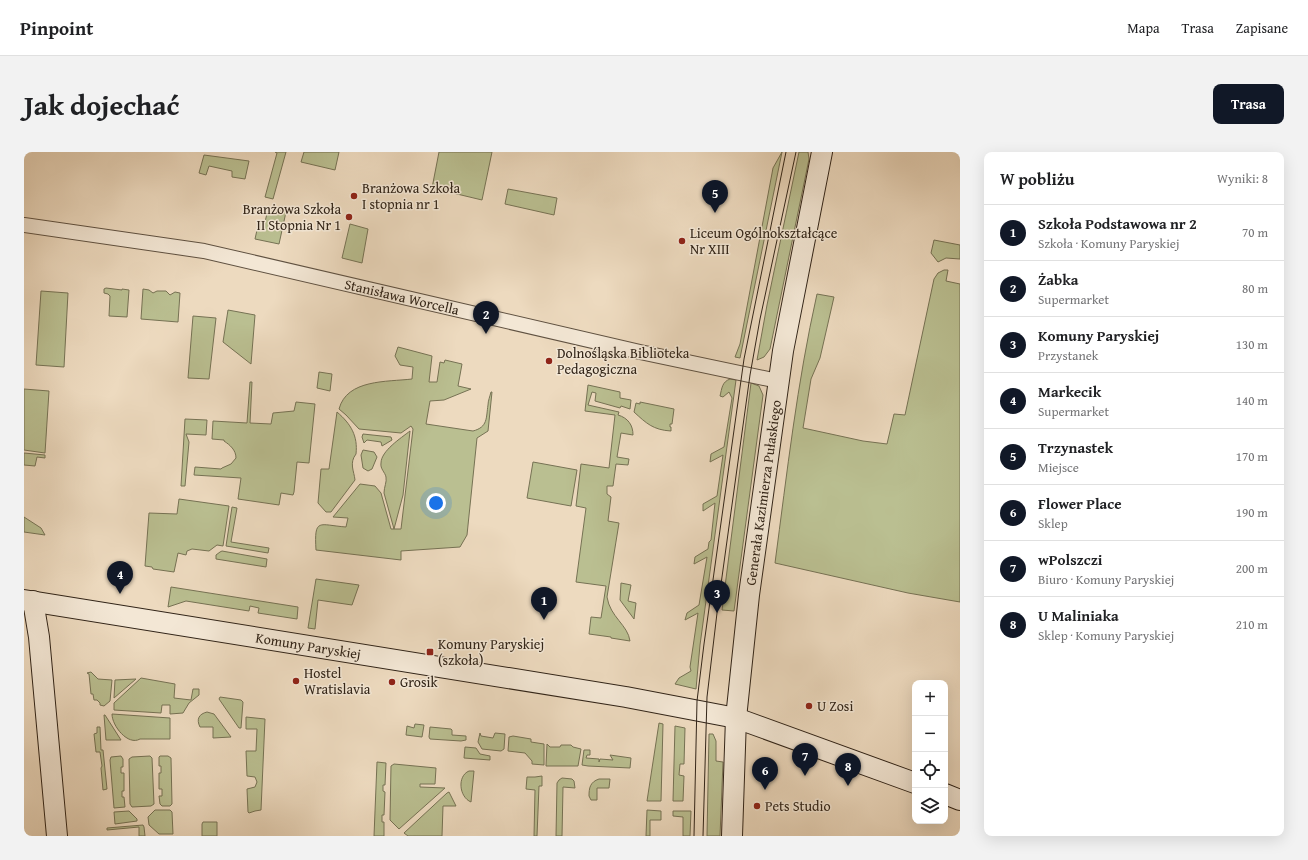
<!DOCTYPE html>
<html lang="pl">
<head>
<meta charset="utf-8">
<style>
	body { margin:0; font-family:"Gentium Book Plus",serif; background:#f2f2f2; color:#202124 }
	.controls { position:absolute; right:12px; bottom:12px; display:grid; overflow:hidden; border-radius:8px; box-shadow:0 4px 16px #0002 }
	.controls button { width:36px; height:36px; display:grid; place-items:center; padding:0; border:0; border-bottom:1px solid #e0e0e0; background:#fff; color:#202124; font:20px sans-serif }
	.you { position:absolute; left:412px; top:351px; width:14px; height:14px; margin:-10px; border:3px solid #fff; border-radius:50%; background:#1a73e8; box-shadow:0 0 0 6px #1a73e833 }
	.badge { display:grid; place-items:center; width:26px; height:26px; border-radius:50%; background:#111827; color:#fff; font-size:13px; font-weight:700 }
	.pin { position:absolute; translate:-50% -33px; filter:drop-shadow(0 1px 2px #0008) }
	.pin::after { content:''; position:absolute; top:21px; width:14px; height:12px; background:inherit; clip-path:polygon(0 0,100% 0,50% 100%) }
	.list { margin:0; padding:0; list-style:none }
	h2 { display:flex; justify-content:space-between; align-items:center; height:52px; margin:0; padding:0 16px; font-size:17px }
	h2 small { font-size:13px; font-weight:400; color:#757577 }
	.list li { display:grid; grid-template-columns:26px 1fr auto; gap:12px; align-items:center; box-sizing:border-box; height:56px; padding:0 16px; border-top:1px solid #e0e0e0 }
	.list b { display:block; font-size:15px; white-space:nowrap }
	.list p { margin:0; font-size:13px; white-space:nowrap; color:#757577 }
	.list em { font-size:13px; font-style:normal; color:#757577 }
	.icon { flex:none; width:22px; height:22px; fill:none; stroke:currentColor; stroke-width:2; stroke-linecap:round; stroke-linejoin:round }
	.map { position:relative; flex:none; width:936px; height:684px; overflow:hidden; border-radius:8px }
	header { display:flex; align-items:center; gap:24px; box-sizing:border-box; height:56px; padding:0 20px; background:#fff; border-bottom:1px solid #e0e0e0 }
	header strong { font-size:19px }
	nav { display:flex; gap:22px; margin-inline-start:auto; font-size:14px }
	.intro { display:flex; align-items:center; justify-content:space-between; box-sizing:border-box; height:96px; padding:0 24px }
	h1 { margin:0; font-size:28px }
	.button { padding:10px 18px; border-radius:8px; background:#111827; color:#fff; font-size:14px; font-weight:700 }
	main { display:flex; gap:24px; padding:0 24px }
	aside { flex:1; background:#fff; border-radius:8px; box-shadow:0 4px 16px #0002 }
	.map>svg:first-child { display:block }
</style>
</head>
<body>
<header>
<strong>Pinpoint</strong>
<nav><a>Mapa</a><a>Trasa</a><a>Zapisane</a></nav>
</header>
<div class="intro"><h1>Jak dojechać</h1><a class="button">Trasa</a></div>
<main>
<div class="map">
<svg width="936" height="684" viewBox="0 0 936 684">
	<rect width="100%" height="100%" fill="#eddabf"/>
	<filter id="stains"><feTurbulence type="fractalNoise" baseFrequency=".005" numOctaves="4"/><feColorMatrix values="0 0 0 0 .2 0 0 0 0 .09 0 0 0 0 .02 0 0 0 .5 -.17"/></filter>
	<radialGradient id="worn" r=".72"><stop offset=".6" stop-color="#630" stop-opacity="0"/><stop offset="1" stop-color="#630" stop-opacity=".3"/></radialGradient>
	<g fill="#babf91" stroke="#767254">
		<path d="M 251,0 L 262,0 L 249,47 L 241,45 L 253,1 Z"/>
		<path d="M 280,0 L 315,0 L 311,18 L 277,10 Z"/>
		<path d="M 415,0 L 468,0 L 458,48 L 408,36 Z"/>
		<path d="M 758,0 L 716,206 L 711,205 L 716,192 L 749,16 Z"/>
		<path d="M 775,0 L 784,0 L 785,7 L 746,197 L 740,205 L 733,208 L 743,153 Z"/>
		<path d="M 180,3 L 225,9 L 221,27 L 208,25 L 208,19 L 185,14 L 182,23 L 175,21 Z"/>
		<path d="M 484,37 L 533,46 L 530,63 L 481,52 Z"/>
		<path d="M 244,57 L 262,60 L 255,92 L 231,87 L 235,69 L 241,70 Z"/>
		<path d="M 326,72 L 344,77 L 338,111 L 318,106 Z"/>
		<path d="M 910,88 L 936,93 L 936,107 L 922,106 L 914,110 L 907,101 Z"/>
		<path d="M 920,118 L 924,118 L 922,129 L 936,132 L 936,450 L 884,441 L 751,411 C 763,321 773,231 793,142 L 810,145 L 796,206 L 787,227 L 779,276 L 839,289 L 863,292 L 870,262 L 881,263 L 910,127 L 914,121 Z"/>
		<path d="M 82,136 L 98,138 L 98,137 L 105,138 L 103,165 L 85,164 L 86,144 L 84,142 L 80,141 L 80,137 Z"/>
		<path d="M 119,137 L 125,138 L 129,141 L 133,139 L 142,139 L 146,143 L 151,140 L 156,141 L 154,170 L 117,167 Z"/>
		<path d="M 17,139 L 44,141 L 40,215 L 12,213 Z"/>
		<path d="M 204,158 L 231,163 L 227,212 L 199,190 Z"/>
		<path d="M 169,164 L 192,166 L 185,227 L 164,226 Z"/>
		<path d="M 374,195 L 408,204 L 405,230 L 413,230 L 416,210 L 420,211 L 421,208 L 438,212 L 434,234 L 447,237 L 420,248 L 406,249 L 402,272 L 449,279 C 464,275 462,266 464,253 C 464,249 466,244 467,240 L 468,240 L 464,279 L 453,286 L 443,383 L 436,395 L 377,399 L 377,408 L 292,398 C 290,365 295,373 322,375 L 324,366 L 309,365 L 336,332 L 351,334 L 357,341 L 367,377 L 370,377 L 360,341 C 360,335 363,330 362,325 C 361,320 356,317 357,311 C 357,299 377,286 386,279 L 379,343 L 370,377 L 377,377 L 389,277 L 387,274 L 377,281 L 335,277 L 322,263 L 315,257 C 323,227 363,230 388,227 L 389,215 L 376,213 L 371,204 Z"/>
		<path d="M 295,220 L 308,222 L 306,239 L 293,236 Z"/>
		<path d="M 706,227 L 712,228 L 676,493 L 672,537 L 651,532 L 655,526 L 667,519 L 666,515 L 674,461 L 661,468 L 663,461 L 675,453 L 683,405 L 670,412 L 671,405 L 684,397 L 685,390 L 687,388 L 691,351 L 679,359 L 679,352 L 693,344 L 699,303 L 686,310 L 687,302 L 700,295 L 708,246 L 705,240 L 699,245 L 696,244 C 698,236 698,230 706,227 Z"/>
		<path d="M 226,230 L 228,230 L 226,271 L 247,272 L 249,261 L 270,259 L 272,250 L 291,252 L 285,311 L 273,310 L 270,340 L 269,343 L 257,341 L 255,353 L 214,347 L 217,326 L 170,323 L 171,315 L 197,317 L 198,316 L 207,312 L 212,306 C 212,298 206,293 200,289 L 200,288 L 188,287 L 189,269 L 223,271 Z"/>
		<path d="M 727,231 L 735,234 L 739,243 L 710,459 L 698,458 Z"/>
		<path d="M 564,233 L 596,240 L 596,246 L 607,248 L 606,257 L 597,254 L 596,256 L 571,249 L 572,241 L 568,240 L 564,253 L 595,260 L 594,263 C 604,266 609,273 609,283 L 597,281 L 593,305 L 605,307 L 604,313 L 592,312 L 589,334 L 583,334 L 583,342 L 587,345 L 584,369 L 595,371 L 583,445 C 586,465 604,473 606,489 L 587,486 L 587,485 L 565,482 L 567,465 L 577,466 L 582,434 L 552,430 L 562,356 L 552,354 L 557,312 L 585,316 L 591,263 L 561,259 Z"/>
		<path d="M 0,237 L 25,239 L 21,301 L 0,298 Z"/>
		<path d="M 616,250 L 650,257 L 648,272 L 646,272 L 646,275 L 647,275 L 647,279 C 629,278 622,271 610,260 L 612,251 L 616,252 Z"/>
		<path d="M 313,260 C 327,272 334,284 332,302 C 325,311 330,319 331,328 L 307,360 L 302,360 L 294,351 L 297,317 L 305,317 Z"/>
		<path d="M 161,267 L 183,268 L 182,283 L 162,282 L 165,290 L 161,334 L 157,334 Z"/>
		<path d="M 339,282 L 367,285 L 368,288 L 358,294 L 357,290 L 343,288 L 340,291 L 338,285 Z"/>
		<path d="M 339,298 L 350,300 L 353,305 L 348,317 L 344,319 L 339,316 L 337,303 Z"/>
		<path d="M 0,301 L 21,303 L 21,306 L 13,305 L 11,314 L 0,313 Z"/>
		<path d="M 509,310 L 553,318 L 547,354 L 503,346 Z"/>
		<path d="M 155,347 L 205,354 L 199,394 L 193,393 L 185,399 L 168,397 L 163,399 L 162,403 L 154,401 L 150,420 L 129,417 L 128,415 L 121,414 L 125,361 L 153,362 Z"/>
		<path d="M 208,355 L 213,356 L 207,390 L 245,396 L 244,401 L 202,394 Z"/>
		<path d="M 0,365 L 17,376 L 21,383 L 0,380 Z"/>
		<path d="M 198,399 L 243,407 L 242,415 L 192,407 L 192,403 L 196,400 Z"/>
		<path d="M 292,427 L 335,433 L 328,453 L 294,448 L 291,477 L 284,476 Z"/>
		<path d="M 597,431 L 607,433 L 604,449 L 612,451 L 610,467 L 596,448 Z"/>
		<path d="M 147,435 L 274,455 L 273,467 L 234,461 L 235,456 L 226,454 L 225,459 L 162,449 L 144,455 Z"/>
		<path d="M 67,520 L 74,527 L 88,528 L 86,549 L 80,554 L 76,553 L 76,551 L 73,548 L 70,548 L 69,542 L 67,542 L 65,522 L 63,521 Z"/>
		<path d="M 117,526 L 151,532 L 150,546 L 167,548 L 169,537 L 175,537 L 175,543 L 165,551 L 159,561 L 146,562 L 146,553 L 138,553 L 137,561 L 90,558 L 90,551 Z"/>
		<path d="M 112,527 L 90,546 L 91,528 Z"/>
		<path d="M 196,545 L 217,548 L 219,550 L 217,576 L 215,576 L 195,547 Z"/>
		<path d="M 183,560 L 190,562 L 207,585 L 189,586 L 189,575 L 176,575 C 172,567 175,562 183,560 Z"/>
		<path d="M 88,562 L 146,566 L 146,587 L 116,587 C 104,594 88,574 88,562 Z"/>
		<path d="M 80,563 L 81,563 L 97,588 L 82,588 Z"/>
		<path d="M 222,565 L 241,567 L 237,658 L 231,659 L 225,661 L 224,660 L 223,637 L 231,635 L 233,630 L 231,625 L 223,624 L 222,599 L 232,599 L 233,577 L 222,577 Z"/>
		<path d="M 635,571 L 639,572 L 637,649 L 623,649 Z"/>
		<path d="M 391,572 L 400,573 L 398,585 L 382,583 L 383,574 L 390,576 Z"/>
		<path d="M 651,574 L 661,576 L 660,612 L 656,612 L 655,623 L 660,624 L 659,649 L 649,649 Z"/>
		<path d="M 73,575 L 76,575 L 77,598 L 79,598 L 83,637 L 79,638 L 77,616 L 78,614 L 76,600 L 72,600 L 70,582 L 73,581 Z"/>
		<path d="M 406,575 L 427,577 L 428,578 L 428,583 L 442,584 L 442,588 L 437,589 L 406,587 L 405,585 Z"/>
		<path d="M 456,581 L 457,584 L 469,586 L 471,581 L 481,582 L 480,597 L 477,599 L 458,597 L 454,590 Z"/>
		<path d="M 685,582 L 689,582 L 692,589 L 692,609 L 699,610 L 696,684 L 683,684 Z"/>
		<path d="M 489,584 L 507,587 L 507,590 L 520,592 L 520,613 L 508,612 L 508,609 L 501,601 L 484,599 L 485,585 Z"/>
		<path d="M 523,592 L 526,595 L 536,595 L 537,593 L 547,593 L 549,595 L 557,597 L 554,614 L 522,614 Z"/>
		<path d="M 441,595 L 452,596 L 456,602 L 466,604 L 466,608 L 440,606 Z"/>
		<path d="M 560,598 L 566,598 L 566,603 L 563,603 L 562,606 L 575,607 L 575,610 L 576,607 L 589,608 L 586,603 L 607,606 L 606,616 L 564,614 L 558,613 Z"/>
		<path d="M 97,604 L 99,607 L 99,615 L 97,615 L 97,621 L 100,621 L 100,639 L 98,639 L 98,645 L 100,645 L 101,655 L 90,656 L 86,608 L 87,605 Z"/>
		<path d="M 126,604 L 128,606 L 130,652 L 127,654 L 108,655 L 106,652 L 105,607 L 108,605 Z"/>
		<path d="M 136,604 L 144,604 L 147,606 L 148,652 L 146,654 L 138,654 L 136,652 L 135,644 L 138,644 L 138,637 L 135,637 L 135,621 L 137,621 L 137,614 L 135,614 L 135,605 Z"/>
		<path d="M 353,610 L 362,611 L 361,633 L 359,633 L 359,639 L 361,640 L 360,663 L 358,663 L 358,670 L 360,670 L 360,684 L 350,684 Z"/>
		<path d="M 370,612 L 412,616 L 411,632 L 396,632 L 396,635 L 421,636 L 375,677 L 366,668 L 367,614 Z"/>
		<path d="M 445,619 L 450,619 L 447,650 C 435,645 433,624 445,619 Z"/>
		<path d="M 518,624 L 518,634 L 515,634 L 513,684 L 510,684 L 511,638 L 502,637 L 503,625 L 511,625 Z"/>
		<path d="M 538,626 L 548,627 L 550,629 L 551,636 L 539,635 L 538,684 L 532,684 L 533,631 L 535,628 Z"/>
		<path d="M 575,627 L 586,627 L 585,636 L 573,636 L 573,648 L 567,648 L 565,644 C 565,636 566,630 575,627 Z"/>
		<path d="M 425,640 L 432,654 L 419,654 L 418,684 L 384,684 L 380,681 L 423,641 Z"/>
		<path d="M 131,658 L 146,658 L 148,660 L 149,682 L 135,682 L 125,673 L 124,665 Z"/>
		<path d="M 623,658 L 637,659 L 637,668 L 626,668 L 626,684 L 622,684 Z"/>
		<path d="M 105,659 L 113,667 L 113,669 L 91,672 L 90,660 Z"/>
		<path d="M 649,659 L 667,659 L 666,684 L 659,684 L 659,665 L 649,664 Z"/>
		<path d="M 179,670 L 193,670 L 193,684 L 178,684 L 178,672 Z"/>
		<path d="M 119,673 L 120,675 L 121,684 L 115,684 L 115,675 L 83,678 L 83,676 Z"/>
	</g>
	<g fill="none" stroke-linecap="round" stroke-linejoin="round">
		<g stroke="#605242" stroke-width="16">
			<g id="street">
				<path id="s1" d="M 0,73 L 180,99 L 616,200 L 754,229"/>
			</g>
		</g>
		<g stroke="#312418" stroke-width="22">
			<g id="secondary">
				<path id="s2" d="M 0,448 L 602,545 L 712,566 L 891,631"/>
				<path d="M 9,449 L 15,485 L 33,684"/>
				<path d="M 921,642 L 936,648"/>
				<path id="s3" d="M 708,684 L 712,566 L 725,443 L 759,199 L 798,0"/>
			</g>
		</g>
		<use href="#street" stroke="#f3e7d5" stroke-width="14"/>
		<use href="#secondary" stroke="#f3e7d5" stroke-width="20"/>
		<g stroke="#312418" stroke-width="1">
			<path d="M 670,684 L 673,549 L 680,492 L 720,207 L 762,0"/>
			<path d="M 679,684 L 683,545 L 693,461 L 726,223 L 736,167 L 772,0"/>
		</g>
	</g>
	<g fill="#8f2418" stroke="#f3e7d5" stroke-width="1.5">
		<circle cx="330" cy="44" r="4"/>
		<circle cx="325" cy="65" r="4"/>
		<circle cx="658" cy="89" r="4"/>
		<circle cx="525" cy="209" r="4"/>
		<rect x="402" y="496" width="8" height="8" rx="2"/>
		<circle cx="272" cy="529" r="4"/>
		<circle cx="368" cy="530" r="4"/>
		<circle cx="785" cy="554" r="4"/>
		<circle cx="733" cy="654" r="4"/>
	</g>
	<g text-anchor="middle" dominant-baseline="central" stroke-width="3" stroke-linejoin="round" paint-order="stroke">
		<g font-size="14" fill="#312418" stroke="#f3e7d5" text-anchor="start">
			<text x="338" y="36">Branżowa Szkoła<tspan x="338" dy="16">I stopnia nr 1</tspan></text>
			<text x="317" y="57" text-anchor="end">Branżowa Szkoła<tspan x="317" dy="16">II Stopnia Nr 1</tspan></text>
			<text x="666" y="81">Liceum Ogólnokształcące<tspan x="666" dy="16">Nr XIII</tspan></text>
			<text x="533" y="201">Dolnośląska Biblioteka<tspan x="533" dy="16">Pedagogiczna</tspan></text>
			<text x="414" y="492">Komuny Paryskiej<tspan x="414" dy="16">(szkoła)</tspan></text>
			<text x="280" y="521">Hostel<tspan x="280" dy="16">Wratislavia</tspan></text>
			<text x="376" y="530">Grosik</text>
			<text x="793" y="554">U Zosi</text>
			<text x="741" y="654">Pets Studio</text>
		</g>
		<g font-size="14" fill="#312418" stroke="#f3e7d5">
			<text stroke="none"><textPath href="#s1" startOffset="385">Stanisława Worcella</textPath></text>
			<text stroke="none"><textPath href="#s3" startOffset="345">Generała Kazimierza Pułaskiego</textPath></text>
			<text stroke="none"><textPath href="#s2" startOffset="288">Komuny Paryskiej</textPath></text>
		</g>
	</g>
	<rect width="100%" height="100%" filter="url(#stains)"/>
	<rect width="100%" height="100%" fill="url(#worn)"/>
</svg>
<div class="controls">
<button>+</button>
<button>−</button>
<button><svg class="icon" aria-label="locate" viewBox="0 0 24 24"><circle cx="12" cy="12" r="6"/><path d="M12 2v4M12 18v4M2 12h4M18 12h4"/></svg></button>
<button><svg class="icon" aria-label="layers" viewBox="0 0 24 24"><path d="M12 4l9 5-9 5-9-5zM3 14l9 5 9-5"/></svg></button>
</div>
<div class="you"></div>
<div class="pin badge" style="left:520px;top:468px">1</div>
<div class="pin badge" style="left:462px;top:182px">2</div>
<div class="pin badge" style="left:693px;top:461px">3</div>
<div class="pin badge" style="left:96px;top:442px">4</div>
<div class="pin badge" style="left:691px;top:61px">5</div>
<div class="pin badge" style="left:741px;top:638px">6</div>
<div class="pin badge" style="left:781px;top:624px">7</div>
<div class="pin badge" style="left:824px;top:634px">8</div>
</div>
<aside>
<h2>W pobliżu<small>Wyniki: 8</small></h2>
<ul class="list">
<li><span class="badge">1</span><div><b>Szkoła Podstawowa nr 2</b><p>Szkoła · Komuny Paryskiej</p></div><em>70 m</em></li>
<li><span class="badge">2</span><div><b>Żabka</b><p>Supermarket</p></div><em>80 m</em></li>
<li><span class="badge">3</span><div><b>Komuny Paryskiej</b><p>Przystanek</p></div><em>130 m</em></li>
<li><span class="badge">4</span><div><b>Markecik</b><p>Supermarket</p></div><em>140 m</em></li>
<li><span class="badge">5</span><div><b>Trzynastek</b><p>Miejsce</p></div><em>170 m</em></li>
<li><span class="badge">6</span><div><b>Flower Place</b><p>Sklep</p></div><em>190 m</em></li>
<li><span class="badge">7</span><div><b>wPolszczi</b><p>Biuro · Komuny Paryskiej</p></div><em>200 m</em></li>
<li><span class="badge">8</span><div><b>U Maliniaka</b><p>Sklep · Komuny Paryskiej</p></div><em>210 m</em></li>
</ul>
</aside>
</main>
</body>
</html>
